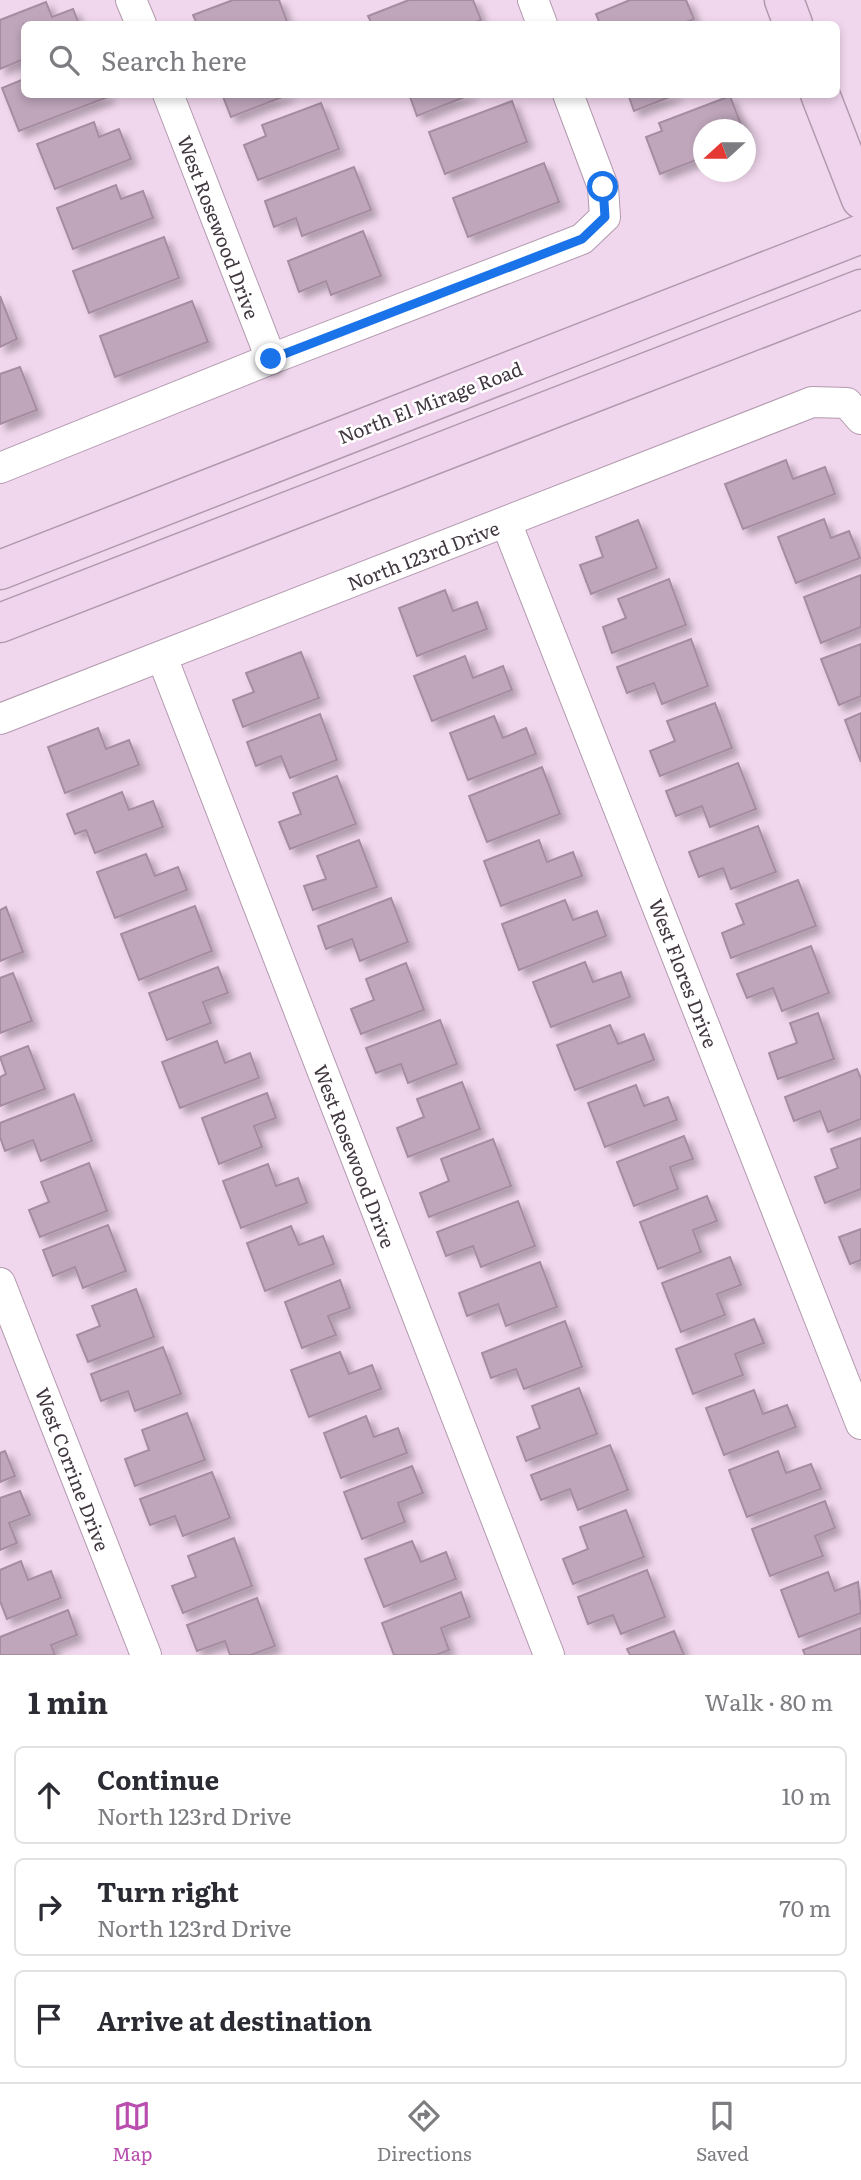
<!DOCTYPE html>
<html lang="en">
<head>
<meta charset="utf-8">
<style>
	body { margin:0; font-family:Literata,serif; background:#f2f2f3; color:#2b2b33 }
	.compass { position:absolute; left:693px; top:119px; width:63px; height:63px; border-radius:50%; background:#fff; box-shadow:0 4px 10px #0003; rotate:249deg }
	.stop { position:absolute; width:21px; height:21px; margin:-16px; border:5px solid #1a73e8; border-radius:50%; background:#fff }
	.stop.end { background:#1a73e8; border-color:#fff; box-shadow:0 2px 7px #0008 }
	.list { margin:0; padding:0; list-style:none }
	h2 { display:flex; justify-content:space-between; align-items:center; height:91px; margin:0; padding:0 28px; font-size:30px }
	h2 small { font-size:23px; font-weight:400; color:#7c7c81 }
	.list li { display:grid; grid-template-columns:46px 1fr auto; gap:21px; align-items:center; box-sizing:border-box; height:98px; margin:0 14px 14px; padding:0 14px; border:2px solid #e1e1e2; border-radius:10px }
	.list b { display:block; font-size:26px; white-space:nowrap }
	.list p { margin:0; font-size:23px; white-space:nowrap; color:#7c7c81 }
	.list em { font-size:23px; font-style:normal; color:#7c7c81 }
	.icon { flex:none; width:38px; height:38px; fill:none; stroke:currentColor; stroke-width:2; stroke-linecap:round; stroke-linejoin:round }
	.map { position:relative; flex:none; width:861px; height:1655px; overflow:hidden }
	.search { position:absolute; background:#fff; box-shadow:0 4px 10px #0003; left:21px; right:21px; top:21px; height:77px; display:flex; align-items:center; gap:18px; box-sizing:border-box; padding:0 24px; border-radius:10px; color:#7c7c81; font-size:26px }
	.sheet { height:427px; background:#fff }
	nav { display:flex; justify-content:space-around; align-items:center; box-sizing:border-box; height:98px; border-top:2px solid #e1e1e2; background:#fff; font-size:19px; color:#7c7c81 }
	nav a { display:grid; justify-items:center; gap:4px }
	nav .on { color:#b94eaf }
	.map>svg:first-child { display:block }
</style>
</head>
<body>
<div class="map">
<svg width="861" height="1655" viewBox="0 0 861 1655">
	<defs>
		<filter id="shadow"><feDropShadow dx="6" dy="6" stdDeviation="3.5" flood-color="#0004"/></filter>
	</defs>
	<rect width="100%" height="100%" fill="#f1d7ed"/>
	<g fill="#bfa6bb" stroke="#a58ca1" stroke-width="2" filter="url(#shadow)">
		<path d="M 233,0 L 279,0 L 288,24 L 197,24 L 193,15 Z"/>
		<path d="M 409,0 L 473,0 L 481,20 L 469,24 L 372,24 L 368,16 Z"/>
		<path d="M 630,0 L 686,0 L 694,19 L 681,24 L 600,24 L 596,14 Z"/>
		<path d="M 46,2 L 52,17 L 73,9 L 79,24 L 24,24 L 24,59 L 0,69 L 0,20 Z"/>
		<path d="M 24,79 L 24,94 L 107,94 L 108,97 L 19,131 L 2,88 Z"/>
		<path d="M 222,94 L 290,94 L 231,117 Z"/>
		<path d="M 409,94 L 472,94 L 417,116 Z"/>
		<path d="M 628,94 L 677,94 L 634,111 Z"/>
		<path d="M 730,96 L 743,130 L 704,130 L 704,157 L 660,174 L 646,137 L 662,131 L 659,123 Z"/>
		<path d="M 512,101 L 527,142 L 445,174 L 429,132 Z"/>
		<path d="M 321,103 L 339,149 L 258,180 L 244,145 L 266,136 L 262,125 Z"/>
		<path d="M 94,122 L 99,137 L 119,129 L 131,159 L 55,189 L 37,144 Z"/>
		<path d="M 544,163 L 559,202 L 468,237 L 453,198 Z"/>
		<path d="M 354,167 L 371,210 L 302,236 L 296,218 L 274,227 L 265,201 Z"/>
		<path d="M 116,185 L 121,199 L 143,191 L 153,218 L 73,249 L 57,208 Z"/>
		<path d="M 363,231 L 381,276 L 331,295 L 326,281 L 299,292 L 288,261 Z"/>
		<path d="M 164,237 L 179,278 L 89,313 L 73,271 Z"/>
		<path d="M 0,296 L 17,339 L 0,347 Z"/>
		<path d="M 192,301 L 208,342 L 115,377 L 100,336 Z"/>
		<path d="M 20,367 L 37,410 L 0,424 L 0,374 Z"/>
		<path d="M 786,460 L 793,479 L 825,467 L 835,494 L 743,529 L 725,484 Z"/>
		<path d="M 824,519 L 831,538 L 849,531 L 860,558 L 796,583 L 778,537 Z"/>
		<path d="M 638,520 L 657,568 L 591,594 L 580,565 L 603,557 L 596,537 Z"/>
		<path d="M 861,575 L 861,627 L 821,643 L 804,597 Z"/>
		<path d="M 669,579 L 686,625 L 612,653 L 603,627 L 626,618 L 618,599 Z"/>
		<path d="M 445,590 L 453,611 L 477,602 L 487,629 L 417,656 L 399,608 Z"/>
		<path d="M 691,639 L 708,686 L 662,704 L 654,683 L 627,693 L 617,667 Z"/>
		<path d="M 861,644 L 861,696 L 839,705 L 821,659 Z"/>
		<path d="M 301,652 L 319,698 L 243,727 L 233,700 L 254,692 L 246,673 Z"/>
		<path d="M 465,656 L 473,678 L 503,666 L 512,690 L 432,721 L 414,676 Z"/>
		<path d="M 715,703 L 732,748 L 660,776 L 650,751 L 675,741 L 667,721 Z"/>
		<path d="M 861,713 L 861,762 L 845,720 Z"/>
		<path d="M 320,714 L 337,760 L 290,778 L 281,756 L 256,766 L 247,742 Z"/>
		<path d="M 494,716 L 503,738 L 526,728 L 536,754 L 468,780 L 450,733 Z"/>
		<path d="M 98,728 L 106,749 L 129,740 L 139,765 L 65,793 L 48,747 Z"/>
		<path d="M 738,763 L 756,809 L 710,827 L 702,806 L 676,816 L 666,791 Z"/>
		<path d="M 542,767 L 560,814 L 487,842 L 469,796 Z"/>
		<path d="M 337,776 L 356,824 L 290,849 L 279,822 L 301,814 L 293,793 Z"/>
		<path d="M 122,792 L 129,810 L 153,801 L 163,827 L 95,853 L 86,830 L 75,834 L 67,814 Z"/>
		<path d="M 758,826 L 776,872 L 731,889 L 723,868 L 699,877 L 689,852 Z"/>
		<path d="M 359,840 L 377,887 L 313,910 L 304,886 L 326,879 L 317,856 Z"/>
		<path d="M 539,840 L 547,862 L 573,852 L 582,876 L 501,906 L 484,861 Z"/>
		<path d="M 146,854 L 155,876 L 178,867 L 187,890 L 115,918 L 97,872 Z"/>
		<path d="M 798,880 L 816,926 L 731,958 L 722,933 L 744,924 L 736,904 Z"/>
		<path d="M 391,898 L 408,942 L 360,961 L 352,939 L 326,949 L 318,926 Z"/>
		<path d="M 565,900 L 573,920 L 597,911 L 606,936 L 519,970 L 502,924 Z"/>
		<path d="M 195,906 L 212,951 L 139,980 L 121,934 Z"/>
		<path d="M 6,907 L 23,952 L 0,961 L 0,910 Z"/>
		<path d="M 811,946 L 829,993 L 782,1011 L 773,988 L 747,998 L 737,974 Z"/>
		<path d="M 585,962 L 593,982 L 621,972 L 630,997 L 551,1027 L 533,982 Z"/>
		<path d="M 406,963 L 424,1010 L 361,1034 L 351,1009 L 374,1000 L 366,979 Z"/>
		<path d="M 218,967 L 228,993 L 203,1002 L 211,1023 L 167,1040 L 149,993 Z"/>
		<path d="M 13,973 L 32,1021 L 0,1033 L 0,978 Z"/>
		<path d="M 818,1013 L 834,1059 L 778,1079 L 769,1053 L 797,1043 L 790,1023 Z"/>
		<path d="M 440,1020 L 457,1064 L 408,1083 L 401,1064 L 376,1073 L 366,1048 Z"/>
		<path d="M 610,1025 L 618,1044 L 644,1034 L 654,1060 L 575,1090 L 557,1045 Z"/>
		<path d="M 217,1041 L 225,1063 L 250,1053 L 259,1078 L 180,1108 L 162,1062 Z"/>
		<path d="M 28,1046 L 45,1089 L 0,1106 L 0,1077 L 6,1074 L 0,1057 Z"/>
		<path d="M 857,1069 L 861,1079 L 861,1119 L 828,1132 L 820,1111 L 794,1121 L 785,1097 Z"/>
		<path d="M 462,1082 L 480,1129 L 408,1157 L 397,1128 L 424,1117 L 417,1099 Z"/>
		<path d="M 636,1085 L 644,1106 L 668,1097 L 677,1120 L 605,1147 L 588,1103 Z"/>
		<path d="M 267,1093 L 276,1118 L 254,1126 L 262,1147 L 219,1164 L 202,1118 Z"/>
		<path d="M 74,1094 L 92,1141 L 41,1161 L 33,1140 L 5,1151 L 0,1137 L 0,1123 Z"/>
		<path d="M 684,1136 L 693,1159 L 670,1167 L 678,1189 L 634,1206 L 617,1162 Z"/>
		<path d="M 861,1138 L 861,1189 L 825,1203 L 815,1177 L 838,1168 L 831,1149 Z"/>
		<path d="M 493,1139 L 511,1186 L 429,1217 L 420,1193 L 449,1181 L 441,1159 Z"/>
		<path d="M 89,1163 L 107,1211 L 40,1237 L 29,1210 L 49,1202 L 41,1182 Z"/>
		<path d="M 268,1164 L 276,1186 L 298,1178 L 307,1203 L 241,1228 L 223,1181 Z"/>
		<path d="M 707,1196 L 717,1221 L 693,1230 L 701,1252 L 658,1269 L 640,1222 Z"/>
		<path d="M 518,1201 L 535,1246 L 481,1267 L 473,1246 L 446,1256 L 437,1232 Z"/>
		<path d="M 108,1225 L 126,1271 L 83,1288 L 75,1267 L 53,1276 L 43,1250 Z"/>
		<path d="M 291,1226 L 299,1245 L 323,1236 L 334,1264 L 265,1291 L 247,1243 Z"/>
		<path d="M 861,1229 L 861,1260 L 850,1264 L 839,1237 Z"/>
		<path d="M 730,1257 L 741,1285 L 717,1294 L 725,1315 L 681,1332 L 662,1283 Z"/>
		<path d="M 540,1262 L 557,1307 L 506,1326 L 498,1304 L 467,1316 L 459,1293 Z"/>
		<path d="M 340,1280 L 350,1308 L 328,1316 L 336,1335 L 302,1348 L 285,1302 Z"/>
		<path d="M 136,1289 L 154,1337 L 88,1362 L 77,1335 L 100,1326 L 92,1306 Z"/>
		<path d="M 754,1319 L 764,1343 L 735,1354 L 743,1375 L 693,1394 L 676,1349 Z"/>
		<path d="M 565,1321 L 582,1367 L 524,1389 L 516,1369 L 491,1378 L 482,1353 Z"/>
		<path d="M 163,1347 L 181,1394 L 135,1411 L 128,1391 L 101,1401 L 91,1374 Z"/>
		<path d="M 340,1352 L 349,1374 L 372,1365 L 381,1389 L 309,1417 L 291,1370 Z"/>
		<path d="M 579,1388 L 597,1434 L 526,1461 L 517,1437 L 540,1428 L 532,1406 Z"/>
		<path d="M 754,1390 L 763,1414 L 787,1405 L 796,1427 L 724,1455 L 706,1408 Z"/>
		<path d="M 187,1413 L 205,1460 L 135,1486 L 125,1459 L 149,1450 L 142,1430 Z"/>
		<path d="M 366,1416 L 374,1437 L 398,1428 L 407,1453 L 341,1478 L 324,1433 Z"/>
		<path d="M 610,1445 L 628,1490 L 578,1510 L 570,1489 L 541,1500 L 531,1475 Z"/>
		<path d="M 5,1451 L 15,1476 L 0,1482 L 0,1453 Z"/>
		<path d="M 778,1451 L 786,1473 L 811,1464 L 821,1489 L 747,1517 L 729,1470 Z"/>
		<path d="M 412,1466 L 423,1493 L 398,1503 L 405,1522 L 362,1539 L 344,1492 Z"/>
		<path d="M 212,1472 L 230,1518 L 183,1536 L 175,1516 L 150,1525 L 140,1499 Z"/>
		<path d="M 20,1491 L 30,1515 L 9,1523 L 17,1543 L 0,1550 L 0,1498 Z"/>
		<path d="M 825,1501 L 835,1528 L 815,1536 L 823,1556 L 770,1576 L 752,1529 Z"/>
		<path d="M 626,1510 L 644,1557 L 573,1584 L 563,1559 L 588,1549 L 580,1527 Z"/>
		<path d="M 234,1538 L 252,1586 L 183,1613 L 172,1586 L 196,1577 L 188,1556 Z"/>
		<path d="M 412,1541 L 421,1562 L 446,1552 L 456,1579 L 384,1607 L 365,1559 Z"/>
		<path d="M 21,1561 L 28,1580 L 51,1571 L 61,1598 L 7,1619 L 0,1601 L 0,1570 Z"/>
		<path d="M 647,1570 L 665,1617 L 621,1634 L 613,1615 L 588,1624 L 578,1597 Z"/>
		<path d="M 828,1572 L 835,1591 L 858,1582 L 861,1613 L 799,1637 L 781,1590 Z"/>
		<path d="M 461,1592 L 470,1617 L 441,1628 L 449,1650 L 436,1655 L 394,1655 L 382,1623 Z"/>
		<path d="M 257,1598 L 275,1646 L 251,1655 L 230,1655 L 225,1641 L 197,1651 L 187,1625 Z"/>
		<path d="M 68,1610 L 77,1635 L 51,1645 L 55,1655 L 0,1655 L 0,1637 Z"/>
		<path d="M 861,1628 L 861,1655 L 805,1655 L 803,1650 Z"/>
		<path d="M 674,1631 L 684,1655 L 630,1655 L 627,1649 Z"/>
	</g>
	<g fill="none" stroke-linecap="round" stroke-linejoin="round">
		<g stroke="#b299ae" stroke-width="32">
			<g id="street">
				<path d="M 131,0 L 141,24"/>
				<path d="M 533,0 L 542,24"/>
				<path d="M 168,94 L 271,359"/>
				<path d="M 0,468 L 271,359 L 582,239 L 605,217 L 603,187 L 568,94"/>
				<path d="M 506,522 L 861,1424"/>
				<path d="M 162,657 L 549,1655"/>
				<path d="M 0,719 L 812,402 L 847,403 L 861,419"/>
				<path d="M 0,1283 L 146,1655"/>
			</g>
		</g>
		<g stroke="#b299ae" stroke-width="41">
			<g id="secondary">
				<path d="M 784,0 L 793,24"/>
				<path d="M 820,94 L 861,199"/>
				<path d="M 0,570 L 861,234"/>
				<path d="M 0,623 L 861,289"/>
			</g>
		</g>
		<use href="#street" stroke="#fff" stroke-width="30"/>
		<use href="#secondary" stroke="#f0d4ed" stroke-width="38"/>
	</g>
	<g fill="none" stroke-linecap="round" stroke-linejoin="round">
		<path stroke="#1a73e8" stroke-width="9" d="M 271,359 L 582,239 L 605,217 L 603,187"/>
	</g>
	<g text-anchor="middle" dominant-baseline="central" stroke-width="5" stroke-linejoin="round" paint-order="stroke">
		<g font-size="19" fill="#413740" stroke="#fff">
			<text transform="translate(219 227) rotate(69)">West Rosewood Drive</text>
			<text transform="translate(430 402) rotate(-21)">North El Mirage Road</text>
			<text transform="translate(423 555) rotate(-21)">North 123rd Drive</text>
			<text transform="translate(684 973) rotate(69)">West Flores Drive</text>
			<text transform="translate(355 1156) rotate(69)">West Rosewood Drive</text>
			<text transform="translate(73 1469) rotate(69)">West Corrine Drive</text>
		</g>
	</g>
</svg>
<svg class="compass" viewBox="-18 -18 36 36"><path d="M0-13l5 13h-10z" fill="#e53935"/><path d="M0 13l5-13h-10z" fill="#7c7c81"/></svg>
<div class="stop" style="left:603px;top:187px"></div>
<div class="stop end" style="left:271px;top:359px"></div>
<div class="search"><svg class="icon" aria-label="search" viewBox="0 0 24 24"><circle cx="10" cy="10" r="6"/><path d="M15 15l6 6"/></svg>Search here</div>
</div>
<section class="sheet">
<h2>1 min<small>Walk · 80 m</small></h2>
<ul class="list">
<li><svg class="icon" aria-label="ahead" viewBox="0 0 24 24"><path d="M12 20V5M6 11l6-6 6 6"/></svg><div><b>Continue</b><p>North 123rd Drive</p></div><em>10 m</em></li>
<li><svg class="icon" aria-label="right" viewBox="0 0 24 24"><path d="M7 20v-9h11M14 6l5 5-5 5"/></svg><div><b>Turn right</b><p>North 123rd Drive</p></div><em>70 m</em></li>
<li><svg class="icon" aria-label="arrive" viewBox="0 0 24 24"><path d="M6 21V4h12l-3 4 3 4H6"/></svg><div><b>Arrive at destination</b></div></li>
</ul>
</section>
<nav>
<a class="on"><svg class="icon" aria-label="map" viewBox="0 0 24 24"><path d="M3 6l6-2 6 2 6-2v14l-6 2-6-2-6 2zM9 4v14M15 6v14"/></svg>Map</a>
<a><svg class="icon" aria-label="directions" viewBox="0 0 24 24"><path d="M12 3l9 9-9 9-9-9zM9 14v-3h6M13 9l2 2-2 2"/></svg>Directions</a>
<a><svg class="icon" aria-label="saved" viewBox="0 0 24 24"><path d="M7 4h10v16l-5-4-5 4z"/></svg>Saved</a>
</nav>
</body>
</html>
